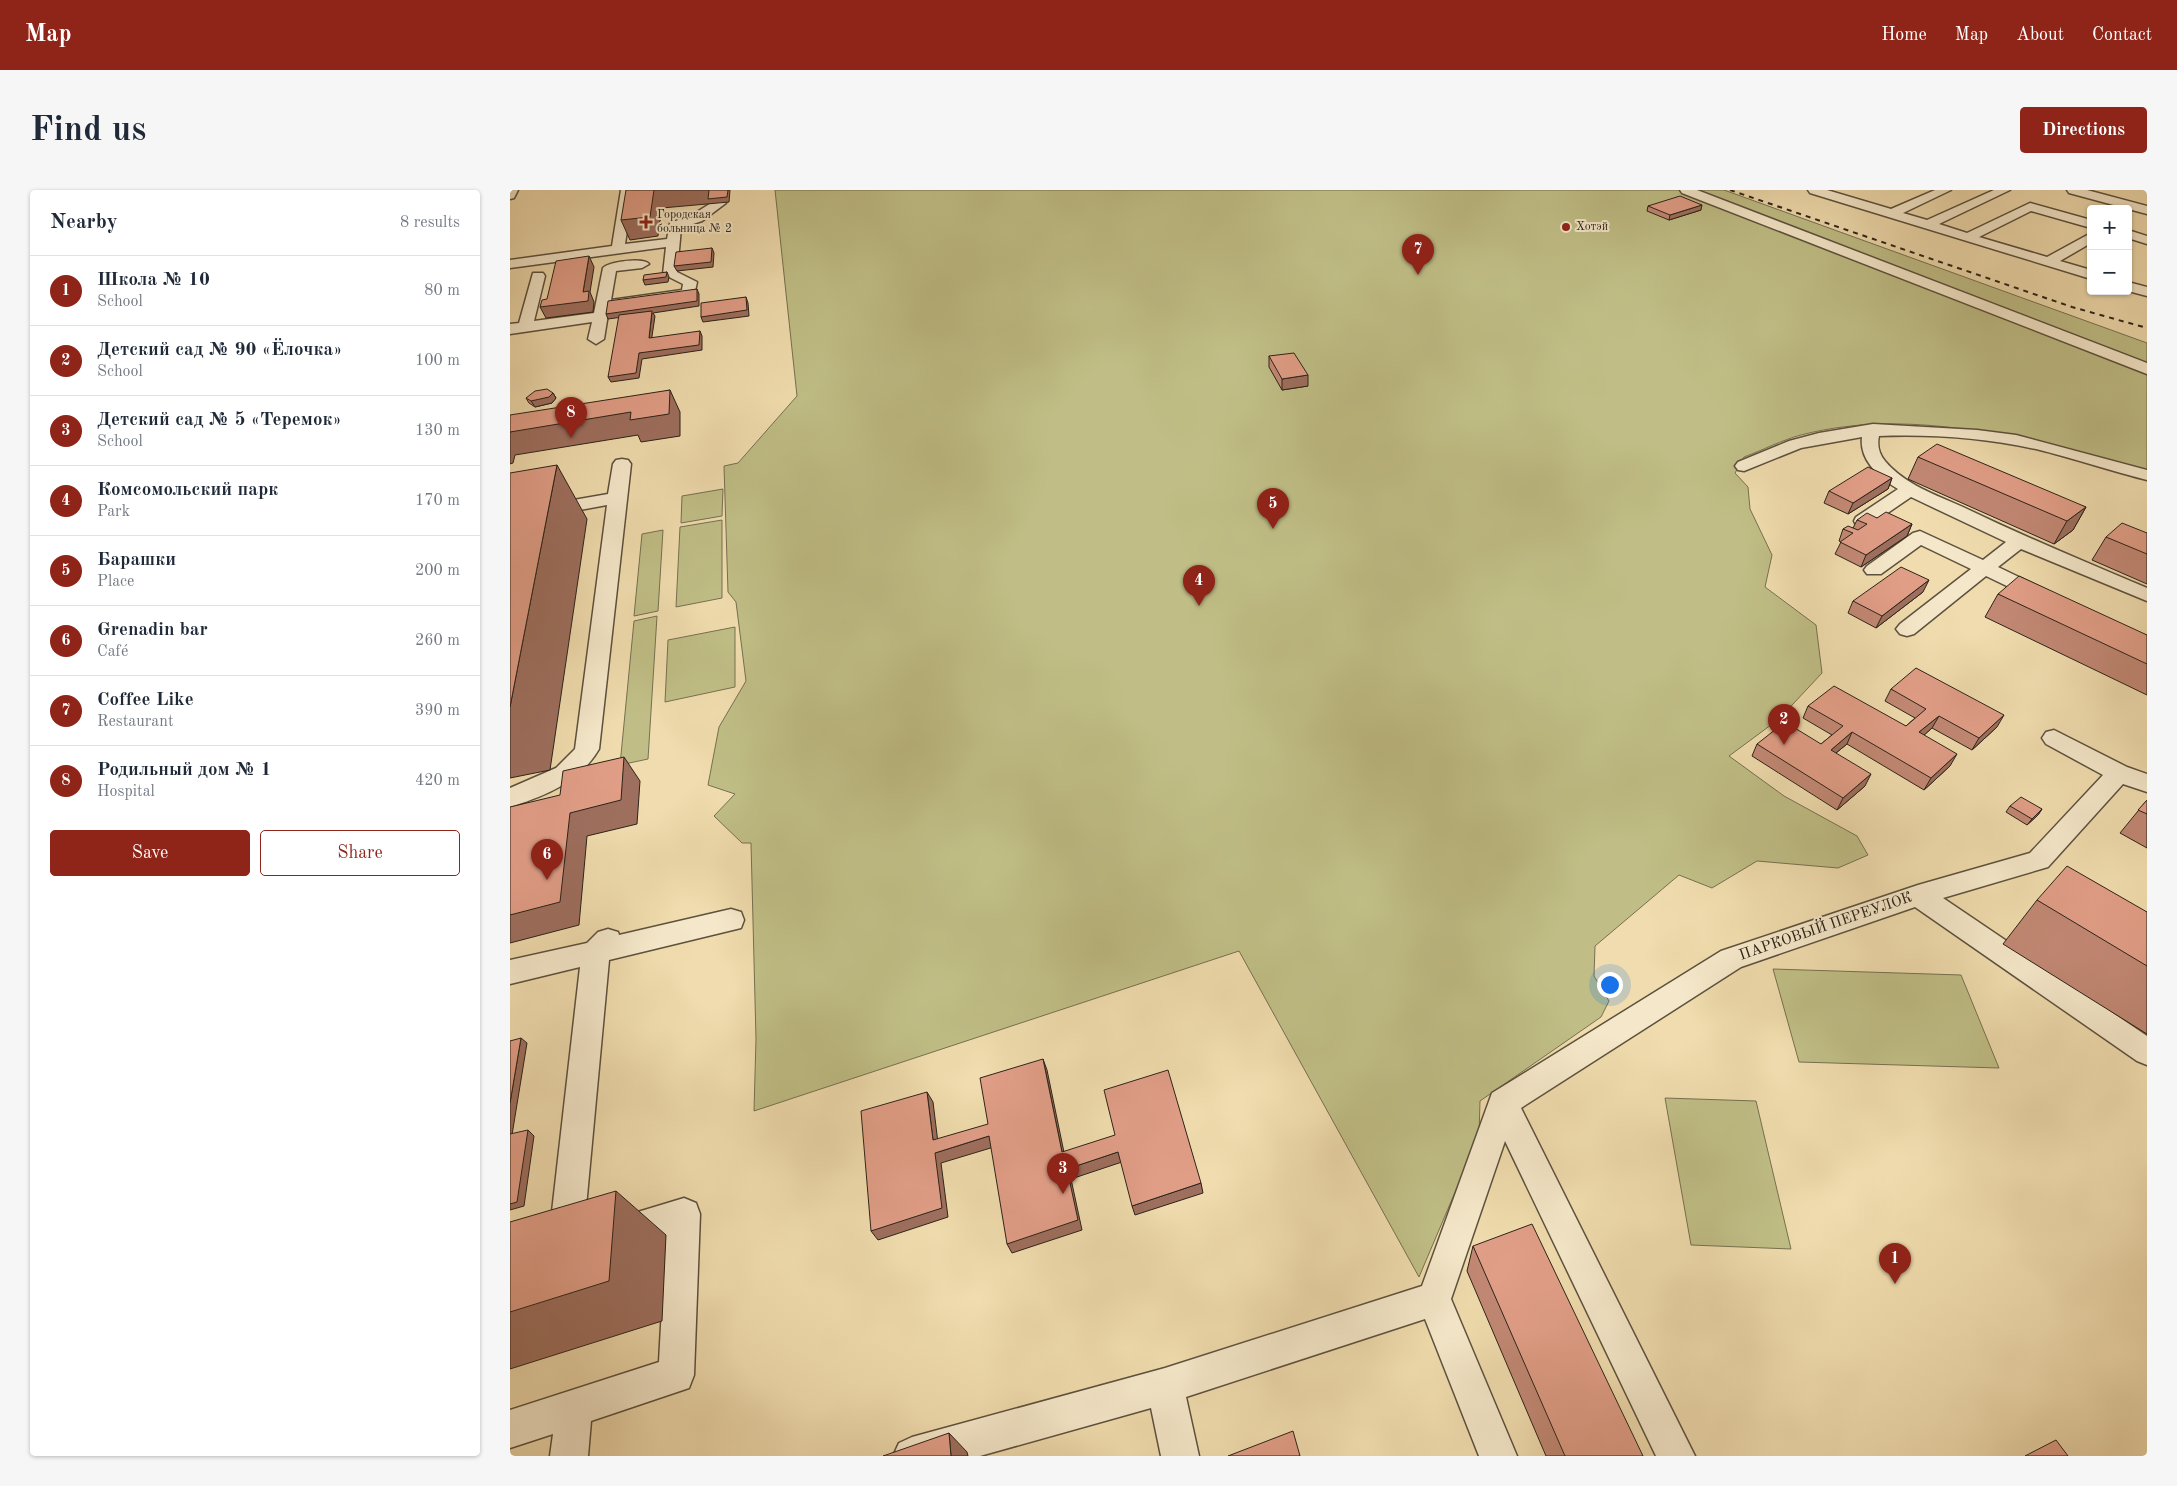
<!DOCTYPE html>
<html lang="en">
<head>
<meta charset="utf-8">
<style>
	body { margin:0; font-family:"Old Standard TT",serif; background:#f6f6f7; color:#1f2937 }
	.controls { position:absolute; right:15px; top:15px; display:grid; overflow:hidden; border-radius:5px; box-shadow:0 1px 4px #0004 }
	.controls button { width:45px; height:45px; display:grid; place-items:center; padding:0; border:0; border-bottom:1px solid #e0e1e3; background:#fff; color:#1f2937; font:25px sans-serif }
	.you { position:absolute; left:1099px; top:794px; width:18px; height:18px; margin:-12px; border:4px solid #fff; border-radius:50%; background:#1a73e8; box-shadow:0 0 0 8px #1a73e833 }
	.badge { display:grid; place-items:center; width:32px; height:32px; border-radius:50%; background:#8f2418; color:#fff; font-size:16px; font-weight:700 }
	.pin { position:absolute; translate:-50% -41px; filter:drop-shadow(0 1px 2px #0008) }
	.pin::after { content:''; position:absolute; top:26px; width:18px; height:15px; background:inherit; clip-path:polygon(0 0,100% 0,50% 100%) }
	.list { margin:0; padding:0; list-style:none }
	h2 { display:flex; justify-content:space-between; align-items:center; height:65px; margin:0; padding:0 20px; font-size:21px }
	h2 small { font-size:16px; font-weight:400; color:#747a83 }
	.list li { display:grid; grid-template-columns:32px 1fr auto; gap:15px; align-items:center; box-sizing:border-box; height:70px; padding:0 20px; border-top:1px solid #e0e1e3 }
	.list b { display:block; font-size:19px; white-space:nowrap }
	.list p { margin:0; font-size:16px; white-space:nowrap; color:#747a83 }
	.list em { font-size:16px; font-style:normal; color:#747a83 }
	.actions { display:flex; gap:10px; padding:15px 20px }
	.actions a { flex:1; padding:11px 0; border:1px solid #8f2418; border-radius:5px; text-align:center; font-size:18px; color:#8f2418 }
	.actions .main { background:#8f2418; color:#fff }
	.map { position:relative; flex:none; width:1637px; height:1266px; overflow:hidden; border-radius:5px }
	header { display:flex; align-items:center; gap:30px; box-sizing:border-box; height:70px; padding:0 25px; background:#8f2418; color:#fff }
	header strong { font-size:24px }
	nav { display:flex; gap:28px; margin-inline-start:auto; font-size:18px }
	.intro { display:flex; align-items:center; justify-content:space-between; box-sizing:border-box; height:120px; padding:0 30px }
	h1 { margin:0; font-size:35px }
	.button { padding:12px 22px; border-radius:5px; background:#8f2418; color:#fff; font-size:18px; font-weight:700 }
	main { display:flex; gap:30px; padding:0 30px }
	aside { flex:1; background:#fff; border-radius:5px; box-shadow:0 1px 4px #0004 }
	.map>svg:first-child { display:block }
</style>
</head>
<body>
<header>
<strong>Map</strong>
<nav><a>Home</a><a>Map</a><a>About</a><a>Contact</a></nav>
</header>
<div class="intro"><h1>Find us</h1><a class="button">Directions</a></div>
<main>
<aside>
<h2>Nearby<small>8 results</small></h2>
<ul class="list">
<li><span class="badge">1</span><div><b>Школа № 10</b><p>School</p></div><em>80 m</em></li>
<li><span class="badge">2</span><div><b>Детский сад № 90 «Ёлочка»</b><p>School</p></div><em>100 m</em></li>
<li><span class="badge">3</span><div><b>Детский сад № 5 «Теремок»</b><p>School</p></div><em>130 m</em></li>
<li><span class="badge">4</span><div><b>Комсомольский парк</b><p>Park</p></div><em>170 m</em></li>
<li><span class="badge">5</span><div><b>Барашки</b><p>Place</p></div><em>200 m</em></li>
<li><span class="badge">6</span><div><b>Grenadin bar</b><p>Café</p></div><em>260 m</em></li>
<li><span class="badge">7</span><div><b>Coffee Like</b><p>Restaurant</p></div><em>390 m</em></li>
<li><span class="badge">8</span><div><b>Родильный дом № 1</b><p>Hospital</p></div><em>420 m</em></li>
</ul>
<div class="actions"><a class="main">Save</a><a>Share</a></div>
</aside>
<div class="map">
<svg width="1637" height="1266" viewBox="0 0 1637 1266">
	<rect width="100%" height="100%" fill="#f0dcae"/>
	<filter id="stains"><feTurbulence type="fractalNoise" baseFrequency=".004" numOctaves="4"/><feColorMatrix values="0 0 0 0 .2 0 0 0 0 .09 0 0 0 0 .02 0 0 0 .5 -.17"/></filter>
	<radialGradient id="worn" r=".72"><stop offset=".6" stop-color="#630" stop-opacity="0"/><stop offset="1" stop-color="#630" stop-opacity=".3"/></radialGradient>
	<g fill="#c0be86" stroke="#767050">
		<path d="M 265,0 L 1214,0 L 1637,153 L 1637,281 C 1526,252 1406,215 1291,245 C 1272,250 1253,260 1234,267 L 1225,283 L 1238,297 L 1240,319 L 1262,365 L 1255,397 L 1306,435 L 1312,483 L 1269,529 L 1219,566 L 1274,606 L 1347,646 L 1358,665 L 1328,678 L 1247,671 L 1202,698 L 1169,685 L 1085,756 L 1084,786 L 1099,811 L 1091,827 L 970,911 L 969,946 L 909,1087 L 729,761 L 244,921 L 246,849 L 241,653 L 232,653 L 204,626 L 225,604 L 198,595 L 209,537 L 236,491 L 226,412 L 218,402 L 214,276 L 228,273 L 287,206 Z"/>
		<path d="M 213,299 L 212,326 L 171,333 L 172,306 Z"/>
		<path d="M 212,330 L 212,408 L 166,417 L 170,337 Z"/>
		<path d="M 153,340 L 148,421 L 124,426 L 132,344 Z"/>
		<path d="M 147,426 L 138,569 L 110,575 L 124,431 Z"/>
		<path d="M 225,437 L 225,497 L 155,512 L 158,450 Z"/>
		<path d="M 1263,779 L 1451,785 L 1489,878 L 1289,872 Z"/>
		<path d="M 1155,908 L 1246,911 L 1281,1059 L 1181,1055 Z"/>
	</g>
	<g fill="none" stroke-linecap="round" stroke-linejoin="round">
		<g stroke="#5d513e" stroke-width="3">
			<g id="minor">
				<path d="M 0,0 L 8,0 L 4,8 L 0,9 Z"/>
				<path d="M 111,0 L 123,0 L 115,54 L 157,49 L 160,33 L 182,25 L 206,10 L 214,10 L 216,13 L 192,31 L 171,38 L 167,82 L 187,92 L 184,106 L 99,118 L 94,149 L 86,154 L 78,149 L 82,132 L 0,144 L 0,134 L 9,133 L 23,83 L 33,83 L 35,86 L 24,131 L 84,123 L 93,78 C 98,72 133,67 139,74 L 132,78 L 106,81 L 101,110 L 172,100 L 173,94 L 153,84 L 156,57 L 0,78 L 0,70 L 102,56 Z"/>
				<path d="M 1170,0 L 1187,0 L 1637,173 L 1637,184 L 1172,3 Z"/>
				<path d="M 1298,0 L 1317,0 L 1381,19 L 1425,0 L 1441,0 L 1393,23 L 1417,30 L 1484,0 L 1500,0 L 1429,34 L 1457,43 L 1520,13 L 1581,30 L 1581,38 L 1521,21 L 1469,47 L 1537,67 L 1581,43 L 1581,53 L 1550,71 L 1581,80 L 1581,89 L 1300,3 Z"/>
				<path d="M 1557,0 L 1577,0 L 1637,16 L 1637,24 L 1559,3 Z"/>
				<path d="M 1618,40 L 1637,46 L 1637,54 L 1618,48 Z"/>
				<path d="M 1618,92 L 1637,97 L 1637,106 L 1618,101 Z"/>
				<path d="M 1363,234 L 1467,240 L 1506,245 L 1637,280 L 1637,290 C 1601,281 1566,269 1530,260 C 1478,248 1422,244 1369,246 C 1367,255 1369,264 1375,271 C 1394,294 1426,305 1453,317 C 1513,346 1575,372 1637,398 L 1637,411 L 1511,359 L 1488,377 L 1540,402 L 1543,406 L 1540,410 L 1533,412 L 1526,410 L 1476,386 L 1404,444 L 1397,446 L 1390,444 L 1386,439 L 1390,434 L 1461,379 L 1411,355 L 1371,384 L 1357,384 L 1354,380 L 1357,376 L 1403,343 L 1410,341 L 1473,370 L 1496,352 L 1401,307 L 1360,335 L 1346,335 L 1344,331 L 1346,327 L 1388,299 C 1370,288 1349,270 1352,247 L 1291,258 L 1234,281 L 1228,280 L 1225,276 L 1228,272 L 1279,251 L 1309,243 Z"/>
				<path d="M 112,269 L 118,270 L 121,274 L 89,559 C 70,592 35,606 0,617 L 0,598 L 46,578 L 65,559 L 97,315 L 0,333 L 0,321 L 98,304 L 103,274 L 106,270 Z"/>
				<path d="M 1544,540 L 1617,577 L 1637,584 L 1637,602 L 1613,594 L 1538,677 L 1433,708 L 1637,846 L 1637,875 L 1627,871 L 1405,717 L 1231,777 L 1011,918 L 1185,1266 L 1146,1266 L 995,951 L 941,1109 L 1007,1266 L 969,1266 L 915,1129 L 676,1207 L 689,1266 L 651,1266 L 641,1218 L 470,1266 L 383,1266 L 389,1253 L 402,1247 L 655,1178 L 912,1096 L 982,903 L 1211,761 L 1408,695 L 1520,663 L 1593,585 L 1536,554 L 1532,548 L 1536,542 Z"/>
				<path d="M 221,719 L 231,722 L 234,730 L 231,738 L 99,770 L 72,1060 L 67,1072 L 0,1096 L 0,1062 L 39,1048 L 70,777 L 0,794 L 0,770 L 77,753 L 88,742 L 98,739 L 108,742 L 109,745 Z"/>
				<path d="M 174,1008 L 186,1013 L 190,1024 L 184,1185 L 179,1198 L 81,1231 L 78,1266 L 40,1266 L 43,1244 L 0,1258 L 0,1220 L 149,1172 L 156,1045 L 110,1059 L 98,1055 L 93,1043 L 98,1031 Z"/>
			</g>
		</g>
		<use href="#minor" fill="#f5e8ca" fill-rule="evenodd"/>
		<path stroke="#2c2319" stroke-width="2" stroke-dasharray="5 5" stroke-linecap="butt" d="M 1220,0 L 1562,117 L 1637,138"/>
	</g>
	<g fill="#c28874" stroke="#2c2319">
		<path d="M 1138,16 L 1191,20 L 1159,30 L 1137,21 Z"/>
		<path d="M 759,166 L 798,196 L 772,200 L 759,177 Z"/>
		<path d="M 43,203 L 46,208 L 42,213 L 25,217 L 19,213 L 16,208 Z"/>
		<path d="M 1408,267 L 1576,317 L 1563,340 L 1544,354 L 1398,289 Z"/>
		<path d="M 1382,288 L 1378,299 L 1338,324 L 1314,313 L 1319,301 Z"/>
		<path d="M 1367,328 L 1402,334 L 1397,346 L 1351,377 L 1325,364 L 1331,352 L 1329,351 L 1333,339 L 1343,338 L 1347,330 Z"/>
		<path d="M 1637,343 L 1637,394 L 1582,370 L 1596,347 Z"/>
		<path d="M 1413,402 L 1366,438 L 1338,423 L 1343,411 Z"/>
		<path d="M 1488,404 L 1637,445 L 1637,505 L 1475,427 Z"/>
		<path d="M 1381,499 L 1487,537 L 1462,560 L 1422,538 L 1414,545 L 1440,576 L 1414,600 L 1337,554 L 1326,563 L 1355,596 L 1327,620 L 1242,566 L 1247,554 L 1311,554 L 1322,545 L 1293,528 L 1298,516 L 1396,536 L 1405,528 L 1375,511 Z"/>
		<path d="M 1637,610 L 1637,658 L 1610,643 Z"/>
		<path d="M 1500,616 L 1532,619 L 1528,625 L 1517,635 L 1496,622 Z"/>
		<path d="M 1527,710 L 1637,722 L 1637,844 L 1493,754 Z"/>
		<path d="M 963,1056 L 1133,1266 L 1036,1266 L 957,1081 Z"/>
	</g>
	<g fill="#9e6f5e" stroke="#2c2319">
		<path d="M 144,0 L 220,0 L 219,12 L 152,18 L 148,46 L 120,50 L 111,30 Z"/>
		<path d="M 1192,15 L 1191,20 L 1159,30 L 1160,25 Z"/>
		<path d="M 202,58 L 204,63 L 203,77 L 167,81 L 164,76 Z"/>
		<path d="M 79,66 L 84,77 L 80,102 L 84,112 L 83,122 L 36,128 L 30,117 L 73,102 Z"/>
		<path d="M 157,82 L 159,87 L 158,92 L 135,95 L 133,90 Z"/>
		<path d="M 187,99 L 189,104 L 189,116 L 143,123 L 145,126 L 141,153 L 139,148 L 142,123 L 98,129 L 96,124 Z"/>
		<path d="M 236,107 L 238,113 L 239,126 L 193,132 L 191,127 Z"/>
		<path d="M 190,141 L 192,146 L 192,160 L 132,169 L 129,188 L 101,192 L 98,187 L 129,163 Z"/>
		<path d="M 798,185 L 798,196 L 772,200 L 772,189 Z"/>
		<path d="M 160,200 L 170,222 L 170,246 L 131,252 L 128,245 L 5,265 L 3,273 L 0,274 L 0,242 Z"/>
		<path d="M 43,203 L 46,208 L 42,213 L 25,217 L 21,211 Z"/>
		<path d="M 47,275 L 77,329 L 40,580 L 0,588 L 0,517 Z"/>
		<path d="M 1382,288 L 1378,299 L 1338,324 L 1343,313 Z"/>
		<path d="M 1576,317 L 1563,340 L 1544,354 L 1557,331 Z"/>
		<path d="M 1402,334 L 1397,346 L 1351,377 L 1356,365 Z"/>
		<path d="M 1419,390 L 1413,402 L 1366,438 L 1372,426 Z"/>
		<path d="M 1494,525 L 1487,537 L 1462,560 L 1469,548 Z"/>
		<path d="M 1429,526 L 1422,538 L 1403,555 L 1409,542 Z"/>
		<path d="M 1342,542 L 1337,554 L 1315,572 L 1321,560 Z"/>
		<path d="M 1447,564 L 1440,576 L 1414,600 L 1421,588 Z"/>
		<path d="M 114,567 L 130,591 L 127,634 L 77,646 L 69,735 L 0,753 L 0,725 L 60,623 Z"/>
		<path d="M 1361,584 L 1355,596 L 1327,620 L 1333,608 Z"/>
		<path d="M 1532,619 L 1528,625 L 1517,635 L 1522,629 Z"/>
		<path d="M 11,848 L 17,853 L 1,951 L 0,950 L 0,913 Z"/>
		<path d="M 533,869 L 537,880 L 556,972 L 552,962 Z"/>
		<path d="M 417,902 L 423,912 L 429,961 L 423,950 Z"/>
		<path d="M 18,940 L 24,946 L 14,1016 L 0,1020 L 0,1014 Z"/>
		<path d="M 479,946 L 484,957 L 431,973 L 438,1027 L 368,1050 L 361,1041 L 425,963 Z"/>
		<path d="M 608,962 L 612,972 L 561,989 L 572,1040 L 502,1063 L 497,1054 L 557,979 Z"/>
		<path d="M 691,993 L 693,1003 L 625,1025 L 622,1016 Z"/>
		<path d="M 106,1001 L 156,1045 L 152,1131 L 0,1179 L 0,1122 Z"/>
		<path d="M 439,1243 L 457,1262 L 458,1266 L 441,1266 Z"/>
	</g>
	<g fill="#e19e87" stroke="#2c2319">
		<path d="M 116,0 L 144,0 L 140,27 L 111,30 Z"/>
		<path d="M 199,0 L 218,0 L 217,7 L 198,9 Z"/>
		<path d="M 1170,6 L 1192,15 L 1160,25 L 1138,16 Z"/>
		<path d="M 202,58 L 201,72 L 164,76 L 166,62 Z"/>
		<path d="M 79,66 L 73,102 L 79,101 L 78,111 L 30,117 L 32,110 L 37,109 L 46,71 Z"/>
		<path d="M 157,82 L 156,87 L 133,90 L 134,85 Z"/>
		<path d="M 187,99 L 187,111 L 96,124 L 98,111 Z"/>
		<path d="M 236,107 L 237,120 L 191,127 L 191,113 Z"/>
		<path d="M 142,121 L 139,148 L 190,141 L 189,155 L 129,163 L 126,183 L 98,187 L 109,125 Z"/>
		<path d="M 784,163 L 798,185 L 772,189 L 759,166 Z"/>
		<path d="M 37,199 L 43,203 L 39,207 L 21,211 L 16,208 L 25,201 Z"/>
		<path d="M 160,200 L 159,224 L 120,230 L 121,222 L 0,242 L 0,225 Z"/>
		<path d="M 1427,254 L 1576,317 L 1557,331 L 1408,267 Z"/>
		<path d="M 47,275 L 0,517 L 0,283 Z"/>
		<path d="M 1358,277 L 1382,288 L 1343,313 L 1319,301 Z"/>
		<path d="M 1376,322 L 1402,334 L 1356,365 L 1330,352 L 1343,343 L 1333,339 L 1338,336 L 1348,340 L 1357,334 L 1347,330 L 1357,323 L 1367,328 Z"/>
		<path d="M 1612,333 L 1637,343 L 1637,364 L 1596,347 Z"/>
		<path d="M 1391,377 L 1419,390 L 1372,426 L 1343,411 Z"/>
		<path d="M 1509,386 L 1637,445 L 1637,474 L 1488,404 Z"/>
		<path d="M 1406,478 L 1494,525 L 1469,548 L 1429,526 L 1409,542 L 1447,564 L 1421,588 L 1342,542 L 1321,560 L 1361,584 L 1333,608 L 1247,554 L 1275,532 L 1311,554 L 1333,536 L 1298,516 L 1324,496 L 1396,536 L 1416,519 L 1381,499 Z"/>
		<path d="M 114,567 L 111,610 L 60,623 L 50,712 L 0,725 L 0,617 L 50,605 L 53,581 Z"/>
		<path d="M 1511,607 L 1532,619 L 1522,629 L 1500,616 Z"/>
		<path d="M 1637,610 L 1637,624 L 1628,620 Z"/>
		<path d="M 1557,676 L 1637,722 L 1637,776 L 1527,710 Z"/>
		<path d="M 11,848 L 0,913 L 0,851 Z"/>
		<path d="M 533,869 L 552,962 L 605,945 L 594,900 L 658,880 L 691,993 L 622,1016 L 608,962 L 557,979 L 568,1030 L 497,1054 L 479,946 L 425,963 L 432,1018 L 361,1041 L 351,921 L 417,902 L 423,950 L 478,934 L 470,888 Z"/>
		<path d="M 18,940 L 7,1012 L 0,1014 L 0,944 Z"/>
		<path d="M 106,1001 L 99,1091 L 0,1122 L 0,1032 Z"/>
		<path d="M 1022,1034 L 1133,1266 L 1055,1266 L 963,1056 Z"/>
		<path d="M 783,1241 L 790,1266 L 718,1266 Z"/>
		<path d="M 439,1243 L 441,1266 L 373,1266 Z"/>
		<path d="M 1546,1250 L 1558,1266 L 1515,1266 Z"/>
	</g>
	<g fill="#8f2418" stroke="#f5e8ca" stroke-width="2">
		<path d="M133.5 24.5h5v5h5v5h-5v5h-5v-5h-5v-5h5z"/>
		<circle cx="1056" cy="37" r="5"/>
	</g>
	<g text-anchor="middle" dominant-baseline="central" stroke-width="4" stroke-linejoin="round" paint-order="stroke">
		<g font-size="12" fill="#2c2319" stroke="#f5e8ca" text-anchor="start">
			<text x="147" y="25">Городская<tspan x="147" dy="14">больница № 2</tspan></text>
			<text x="1066" y="37">Хотэй</text>
		</g>
		<g font-size="15" fill="#2c2319" stroke="#f5e8ca">
			<text transform="translate(1316 737) rotate(-19)">ПАРКОВЫЙ ПЕРЕУЛОК</text>
		</g>
	</g>
	<rect width="100%" height="100%" filter="url(#stains)"/>
	<rect width="100%" height="100%" fill="url(#worn)"/>
</svg>
<div class="controls">
<button>+</button>
<button>−</button>
</div>
<div class="you"></div>
<div class="pin badge" style="left:1385px;top:1094px">1</div>
<div class="pin badge" style="left:1274px;top:555px">2</div>
<div class="pin badge" style="left:553px;top:1004px">3</div>
<div class="pin badge" style="left:689px;top:416px">4</div>
<div class="pin badge" style="left:763px;top:339px">5</div>
<div class="pin badge" style="left:37px;top:690px">6</div>
<div class="pin badge" style="left:908px;top:85px">7</div>
<div class="pin badge" style="left:61px;top:248px">8</div>
</div>
</main>
</body>
</html>
